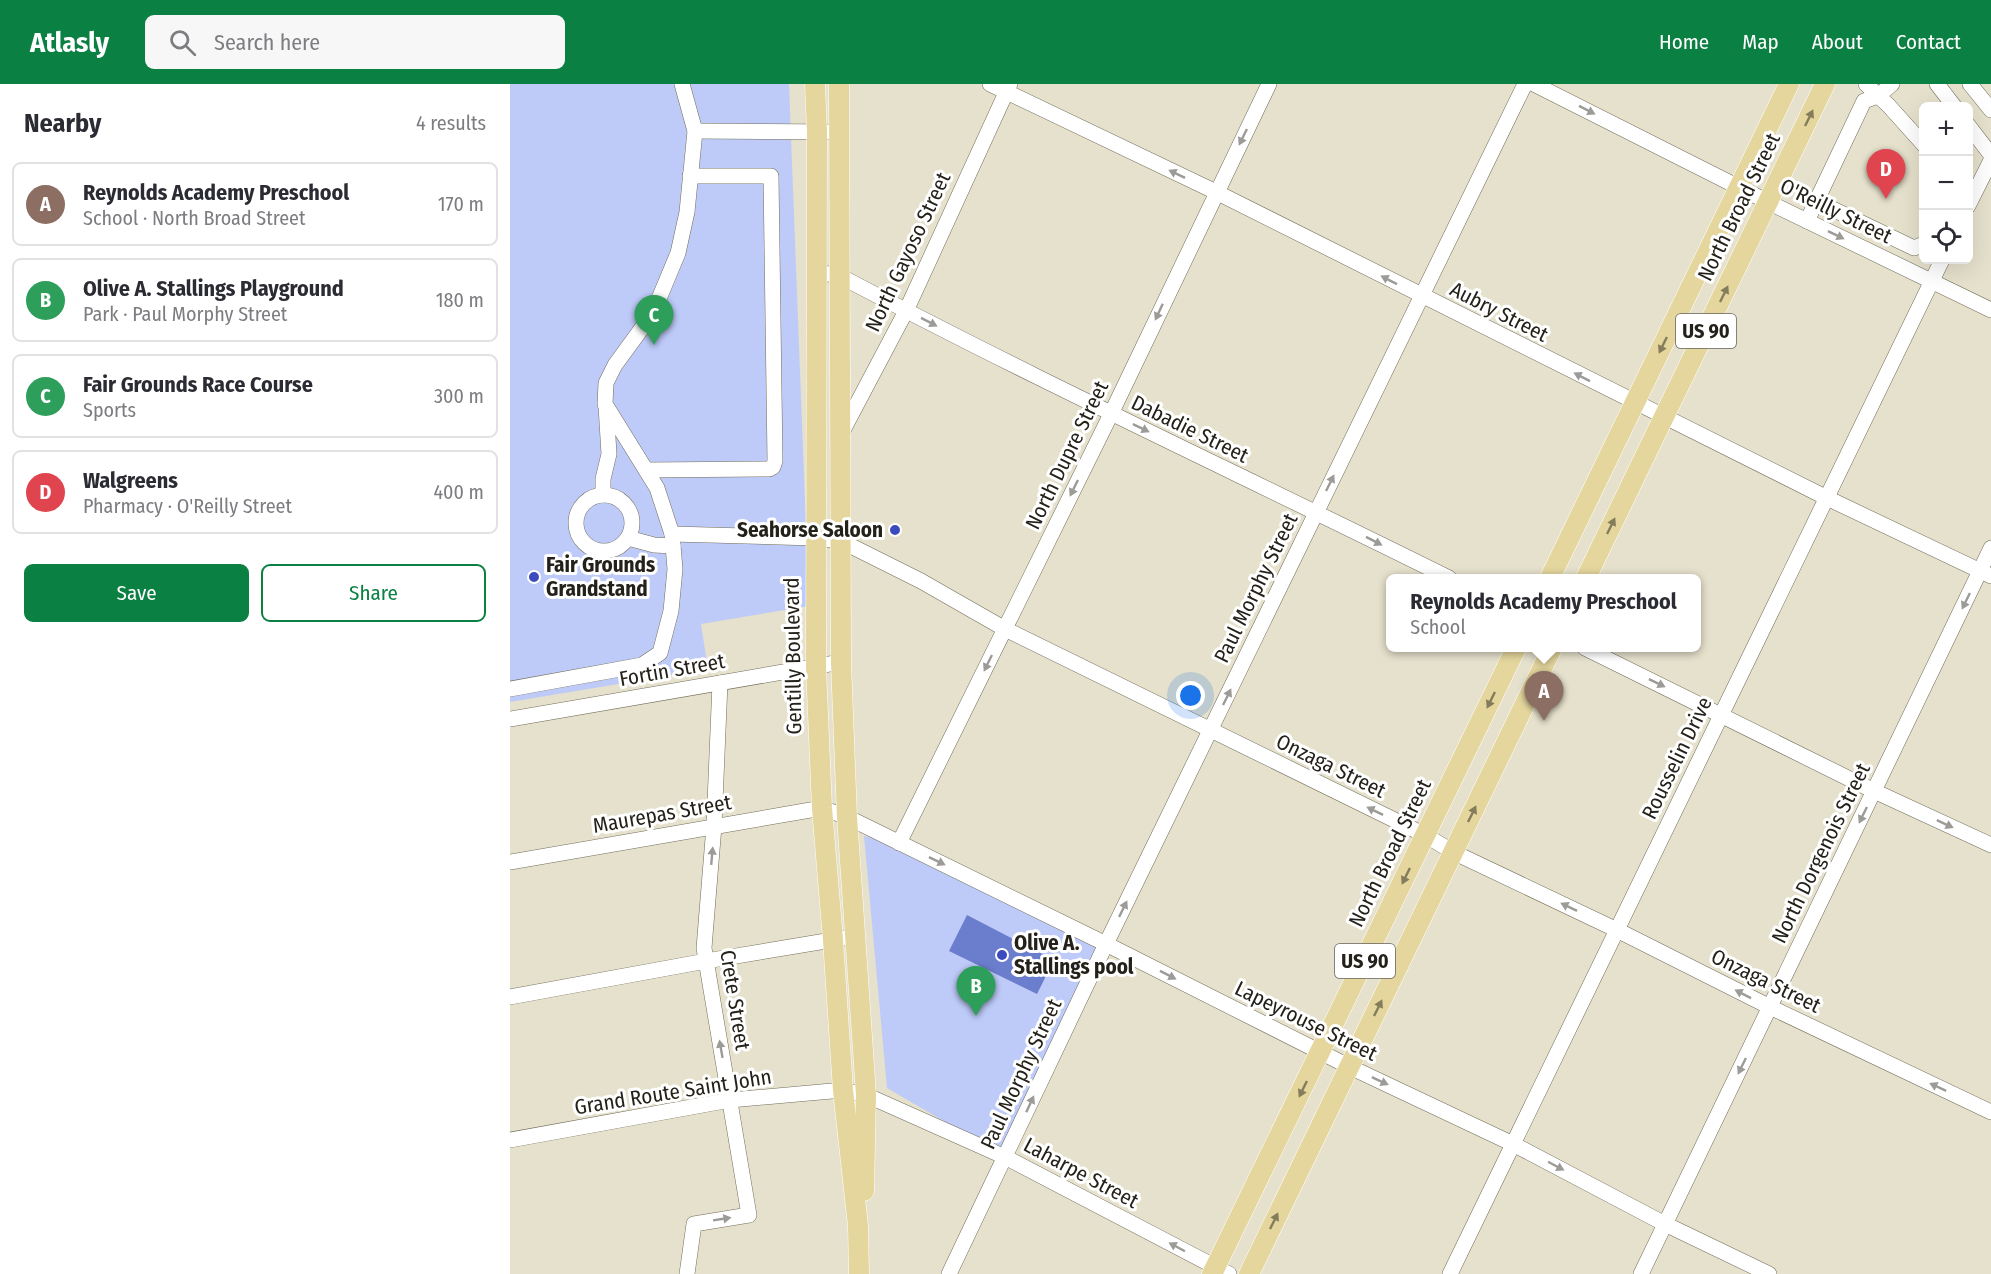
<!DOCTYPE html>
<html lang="en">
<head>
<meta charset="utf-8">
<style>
	body { margin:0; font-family:"Fira Sans Condensed",sans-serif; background:#f7f7f7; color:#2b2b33 }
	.controls { position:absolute; right:18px; top:18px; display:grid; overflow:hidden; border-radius:9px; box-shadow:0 6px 24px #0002 }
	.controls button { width:54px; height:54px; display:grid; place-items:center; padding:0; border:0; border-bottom:2px solid #e1e1e2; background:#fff; color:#2b2b33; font:30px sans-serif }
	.you { position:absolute; left:681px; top:612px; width:21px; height:21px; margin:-15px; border:4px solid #fff; border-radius:50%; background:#1a73e8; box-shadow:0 0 0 9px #1a73e833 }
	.badge { display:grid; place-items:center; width:39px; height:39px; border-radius:50%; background:#0b8043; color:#fff; font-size:20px; font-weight:700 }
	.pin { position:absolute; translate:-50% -50px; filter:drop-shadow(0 2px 3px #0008) }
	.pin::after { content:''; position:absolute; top:32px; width:21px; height:18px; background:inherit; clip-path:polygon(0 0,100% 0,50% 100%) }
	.popup { position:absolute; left:876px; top:490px; width:315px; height:78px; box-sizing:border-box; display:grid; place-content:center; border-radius:9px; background:#fff; filter:drop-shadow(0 2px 4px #0005); font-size:20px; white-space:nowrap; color:#7c7c81 }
	.popup b { font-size:22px; color:#2b2b33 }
	.popup::after { content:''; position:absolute; left:50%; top:100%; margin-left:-12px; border:12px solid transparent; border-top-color:#fff }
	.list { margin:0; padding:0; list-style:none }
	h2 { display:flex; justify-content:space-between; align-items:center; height:78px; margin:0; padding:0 24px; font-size:26px }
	h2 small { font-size:20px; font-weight:400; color:#7c7c81 }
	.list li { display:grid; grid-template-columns:39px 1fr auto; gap:18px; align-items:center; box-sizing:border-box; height:84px; margin:0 12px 12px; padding:0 12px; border:2px solid #e1e1e2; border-radius:9px }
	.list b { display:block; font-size:22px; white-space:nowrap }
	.list p { margin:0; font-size:20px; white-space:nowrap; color:#7c7c81 }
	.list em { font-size:20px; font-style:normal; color:#7c7c81 }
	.actions { display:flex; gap:12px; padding:18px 24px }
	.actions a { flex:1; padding:14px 0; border:2px solid #0b8043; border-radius:9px; text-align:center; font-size:21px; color:#0b8043 }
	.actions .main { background:#0b8043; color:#fff }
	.icon { flex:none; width:33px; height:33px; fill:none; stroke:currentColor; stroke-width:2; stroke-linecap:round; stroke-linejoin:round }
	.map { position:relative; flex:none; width:1481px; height:1190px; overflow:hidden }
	header { display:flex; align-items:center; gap:36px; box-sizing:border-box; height:84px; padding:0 30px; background:#0b8043; color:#fff }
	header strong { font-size:28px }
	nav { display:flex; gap:33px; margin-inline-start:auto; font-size:21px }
	.search { width:420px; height:54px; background:#f7f7f7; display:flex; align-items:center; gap:15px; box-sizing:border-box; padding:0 21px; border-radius:9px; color:#7c7c81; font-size:22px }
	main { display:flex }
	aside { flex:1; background:#fff }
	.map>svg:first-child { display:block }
</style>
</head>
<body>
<header>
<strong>Atlasly</strong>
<div class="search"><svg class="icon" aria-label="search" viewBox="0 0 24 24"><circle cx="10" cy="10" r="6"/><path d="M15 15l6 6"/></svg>Search here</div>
<nav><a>Home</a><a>Map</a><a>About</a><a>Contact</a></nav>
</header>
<main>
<aside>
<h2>Nearby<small>4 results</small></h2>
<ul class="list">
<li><span class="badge" style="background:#8d6e63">A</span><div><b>Reynolds Academy Preschool</b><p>School · North Broad Street</p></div><em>170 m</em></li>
<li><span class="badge" style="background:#2e9e5b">B</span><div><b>Olive A. Stallings Playground</b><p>Park · Paul Morphy Street</p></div><em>180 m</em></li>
<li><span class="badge" style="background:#2e9e5b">C</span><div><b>Fair Grounds Race Course</b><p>Sports</p></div><em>300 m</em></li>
<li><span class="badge" style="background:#e0444e">D</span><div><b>Walgreens</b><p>Pharmacy · O'Reilly Street</p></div><em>400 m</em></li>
</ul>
<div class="actions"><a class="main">Save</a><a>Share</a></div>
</aside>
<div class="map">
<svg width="1481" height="1190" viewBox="0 0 1481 1190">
	<rect width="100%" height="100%" fill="#e6e1cc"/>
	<g fill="#becbf9">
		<path d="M 0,0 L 279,0 L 299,522 L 191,540 L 198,585 L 0,618 Z"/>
		<path d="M 354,752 L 389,759 L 596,860 L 495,1073 L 377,1004 Z"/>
	</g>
	<path fill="#6b7dcd" d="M 457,831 L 544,876 L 527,910 L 439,867 Z"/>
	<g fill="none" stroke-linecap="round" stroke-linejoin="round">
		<g stroke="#716d5a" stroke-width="16">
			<g id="minor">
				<path d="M 480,0 L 706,108 L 1317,414 L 1481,492"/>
				<path d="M 1024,0 L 1258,118 L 1481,226"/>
				<path d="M 1356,0 L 1379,22 L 1414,61"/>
				<path d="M 1427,0 L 1444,22"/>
				<path d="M 1460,0 L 1481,26"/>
				<path d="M 1458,41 L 1481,71"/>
				<path d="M 185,47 L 330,48"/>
				<path d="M 1306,117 L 1404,164 L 1414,160"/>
				<path d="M 1458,122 L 1481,76"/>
				<path d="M 1297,137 L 1354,17 L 1368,12 L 1382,0"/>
				<path d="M 307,188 L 330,192 C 530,298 736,393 939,494"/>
				<path d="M 331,350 L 396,227 L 500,0"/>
				<path d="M 136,386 L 259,385 L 263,383 L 265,377 L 261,92 L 180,92"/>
				<path d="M 93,411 L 93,395 L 99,370 L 96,322"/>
				<circle cx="94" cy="439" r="28"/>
				<path d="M 162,450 L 147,404 L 95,320 L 96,299 L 105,281 L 143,229 L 168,169 L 177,128 L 185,47 L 172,0"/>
				<path d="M 118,454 L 144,461 L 163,462"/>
				<path d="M 1075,564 L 1364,707 L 1481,761"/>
				<path d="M 0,605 L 132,581 L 150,569 L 161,527 L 165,485 L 162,450 L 305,454 L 331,457 L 411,497 L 495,545 L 915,751 L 943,768 L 1107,846 L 1260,923 L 1481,1028"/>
				<path d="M 0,635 L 331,578"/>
				<path d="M 389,759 L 601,330 L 759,0"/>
				<path d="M 0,778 L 312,724 L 337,733 L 596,860 L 840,983 L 1003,1060 L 1155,1140 L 1259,1190"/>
				<path d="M 0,913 L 196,877 L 346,852"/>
				<path d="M 0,1056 L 220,1016 L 333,1006 L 356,1011 L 495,1073 L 719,1190"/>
				<path d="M 177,1190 L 184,1140 L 239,1131 L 194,864 L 204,742 L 210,599"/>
				<path d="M 439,1190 L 596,860 L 1015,0"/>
				<path d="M 940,1190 L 1432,176"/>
				<path d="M 1131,1190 L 1481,464"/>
			</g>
		</g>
		<g stroke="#fff" stroke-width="21">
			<g id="major">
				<path d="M 305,0 L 307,48 L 306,583 L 312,724 L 323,856 L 333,1006 L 348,1142 L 349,1190"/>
				<path d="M 329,0 L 331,578 L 337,733 L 356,1011 L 354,1107"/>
				<path d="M 1040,494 L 1279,0"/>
				<path d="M 1076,494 L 1315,0"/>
				<path d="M 702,1190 L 1006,564"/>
				<path d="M 739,1190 L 1042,564"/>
			</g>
		</g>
		<use href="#minor" stroke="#fff" stroke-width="15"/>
		<use href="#major" stroke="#e4d69d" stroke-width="20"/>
	</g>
	<defs><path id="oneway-solid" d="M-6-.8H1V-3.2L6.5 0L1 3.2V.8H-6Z" transform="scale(1.5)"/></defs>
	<g fill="#9c9b98">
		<use href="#oneway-solid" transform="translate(1077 26) rotate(27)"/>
		<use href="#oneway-solid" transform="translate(733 53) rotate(116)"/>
		<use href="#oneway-solid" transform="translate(667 90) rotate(-154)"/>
		<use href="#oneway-solid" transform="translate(1326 151) rotate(26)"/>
		<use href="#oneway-solid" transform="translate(879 196) rotate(-153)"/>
		<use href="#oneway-solid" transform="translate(649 228) rotate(115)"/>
		<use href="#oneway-solid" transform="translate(419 238) rotate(27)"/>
		<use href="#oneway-solid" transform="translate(1072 293) rotate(-153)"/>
		<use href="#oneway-solid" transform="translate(631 344) rotate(26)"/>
		<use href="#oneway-solid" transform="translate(820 399) rotate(-64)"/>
		<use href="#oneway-solid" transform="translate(564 404) rotate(116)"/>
		<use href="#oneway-solid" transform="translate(864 457) rotate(27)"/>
		<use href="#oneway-solid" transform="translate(1456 517) rotate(116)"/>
		<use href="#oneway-solid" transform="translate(478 579) rotate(116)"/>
		<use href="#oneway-solid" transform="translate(1147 599) rotate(26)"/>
		<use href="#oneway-solid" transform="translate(717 613) rotate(-64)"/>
		<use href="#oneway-solid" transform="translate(865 727) rotate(-154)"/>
		<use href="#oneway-solid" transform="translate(1353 731) rotate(116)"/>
		<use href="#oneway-solid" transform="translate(1435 740) rotate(25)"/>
		<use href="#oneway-solid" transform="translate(202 772) rotate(-85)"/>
		<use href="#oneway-solid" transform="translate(427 777) rotate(26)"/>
		<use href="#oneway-solid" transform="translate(1059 823) rotate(-154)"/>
		<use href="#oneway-solid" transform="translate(613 825) rotate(-64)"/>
		<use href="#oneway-solid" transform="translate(658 891) rotate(27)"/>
		<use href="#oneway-solid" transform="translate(1233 910) rotate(-153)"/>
		<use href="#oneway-solid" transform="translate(211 965) rotate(-100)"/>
		<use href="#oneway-solid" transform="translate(1232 982) rotate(116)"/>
		<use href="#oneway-solid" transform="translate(870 997) rotate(25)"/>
		<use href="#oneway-solid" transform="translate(1428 1003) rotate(-155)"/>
		<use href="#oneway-solid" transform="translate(520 1020) rotate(-65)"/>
		<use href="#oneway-solid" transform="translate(1046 1082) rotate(28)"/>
		<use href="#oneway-solid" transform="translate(212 1135) rotate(-9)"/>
		<use href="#oneway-solid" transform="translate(667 1163) rotate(-152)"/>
	</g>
	<g fill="#847c5b">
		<use href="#oneway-solid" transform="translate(1299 34) rotate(-64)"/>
		<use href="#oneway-solid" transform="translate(1214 210) rotate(-64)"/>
		<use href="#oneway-solid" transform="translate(1153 261) rotate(116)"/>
		<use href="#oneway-solid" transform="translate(1101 442) rotate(-64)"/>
		<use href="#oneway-solid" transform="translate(981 616) rotate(116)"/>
		<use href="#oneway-solid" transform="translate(962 730) rotate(-64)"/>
		<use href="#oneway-solid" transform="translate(896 792) rotate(116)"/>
		<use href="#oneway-solid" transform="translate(868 924) rotate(-64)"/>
		<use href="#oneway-solid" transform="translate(793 1005) rotate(116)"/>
		<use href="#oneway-solid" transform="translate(764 1137) rotate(-64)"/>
	</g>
	<g fill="#3d4abe" stroke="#fff" stroke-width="2">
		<circle cx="385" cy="446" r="6"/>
		<circle cx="24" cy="493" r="6"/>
		<circle cx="492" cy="871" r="6"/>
	</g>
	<g text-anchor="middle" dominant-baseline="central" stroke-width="6" stroke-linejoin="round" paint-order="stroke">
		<g fill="#fff" stroke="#65645e" stroke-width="1.5">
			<rect x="1166" y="230" width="60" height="34" rx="4.5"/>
			<rect x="825" y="860" width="60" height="34" rx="4.5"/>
		</g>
		<g font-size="20" font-weight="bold" fill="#232119">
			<text x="1196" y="247">US 90</text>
			<text x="855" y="877">US 90</text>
		</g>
		<g font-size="21" fill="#232119" stroke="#fff">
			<text transform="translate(1229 123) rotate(-64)">North Broad Street</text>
			<text transform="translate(1326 127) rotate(26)">O'Reilly Street</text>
			<text transform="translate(398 168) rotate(-65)">North Gayoso Street</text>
			<text transform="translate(989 228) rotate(27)">Aubry Street</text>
			<text transform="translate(680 345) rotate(26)">Dabadie Street</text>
			<text transform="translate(557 371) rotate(-64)">North Dupre Street</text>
			<text transform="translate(746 504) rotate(-64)">Paul Morphy Street</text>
			<text transform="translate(283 572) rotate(-91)">Gentilly Boulevard</text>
			<text transform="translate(162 586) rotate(-10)">Fortin Street</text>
			<text transform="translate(1167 674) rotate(-64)">Rousselin Drive</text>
			<text transform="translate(821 682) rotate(26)">Onzaga Street</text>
			<text transform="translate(152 730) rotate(-10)">Maurepas Street</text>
			<text transform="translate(880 769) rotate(-64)">North Broad Street</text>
			<text transform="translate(1311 769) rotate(-64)">North Dorgenois Street</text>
			<text transform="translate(1256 897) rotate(26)">Onzaga Street</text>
			<text transform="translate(225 916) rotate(81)">Crete Street</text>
			<text transform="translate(796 937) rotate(26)">Lapeyrouse Street</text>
			<text transform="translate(511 990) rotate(-65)">Paul Morphy Street</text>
			<text transform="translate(163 1008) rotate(-9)">Grand Route Saint John</text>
			<text transform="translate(571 1089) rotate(28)">Laharpe Street</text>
		</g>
		<g font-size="21" font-weight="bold" fill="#232119" stroke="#fff" text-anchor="start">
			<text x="373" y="446" text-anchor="end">Seahorse Saloon</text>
			<text x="36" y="481">Fair Grounds<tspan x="36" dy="24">Grandstand</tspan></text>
			<text x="504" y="859">Olive A.<tspan x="504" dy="24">Stallings pool</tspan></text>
		</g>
	</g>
</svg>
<div class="controls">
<button>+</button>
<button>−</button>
<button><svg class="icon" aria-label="locate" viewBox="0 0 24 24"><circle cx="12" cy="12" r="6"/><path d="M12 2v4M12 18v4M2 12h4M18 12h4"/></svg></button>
</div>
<div class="you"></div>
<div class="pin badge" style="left:1034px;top:637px;background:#8d6e63">A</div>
<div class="popup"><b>Reynolds Academy Preschool</b>School</div>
<div class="pin badge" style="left:466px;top:932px;background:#2e9e5b">B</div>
<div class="pin badge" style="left:144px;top:261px;background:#2e9e5b">C</div>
<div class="pin badge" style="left:1376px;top:115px;background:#e0444e">D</div>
</div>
</main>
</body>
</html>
